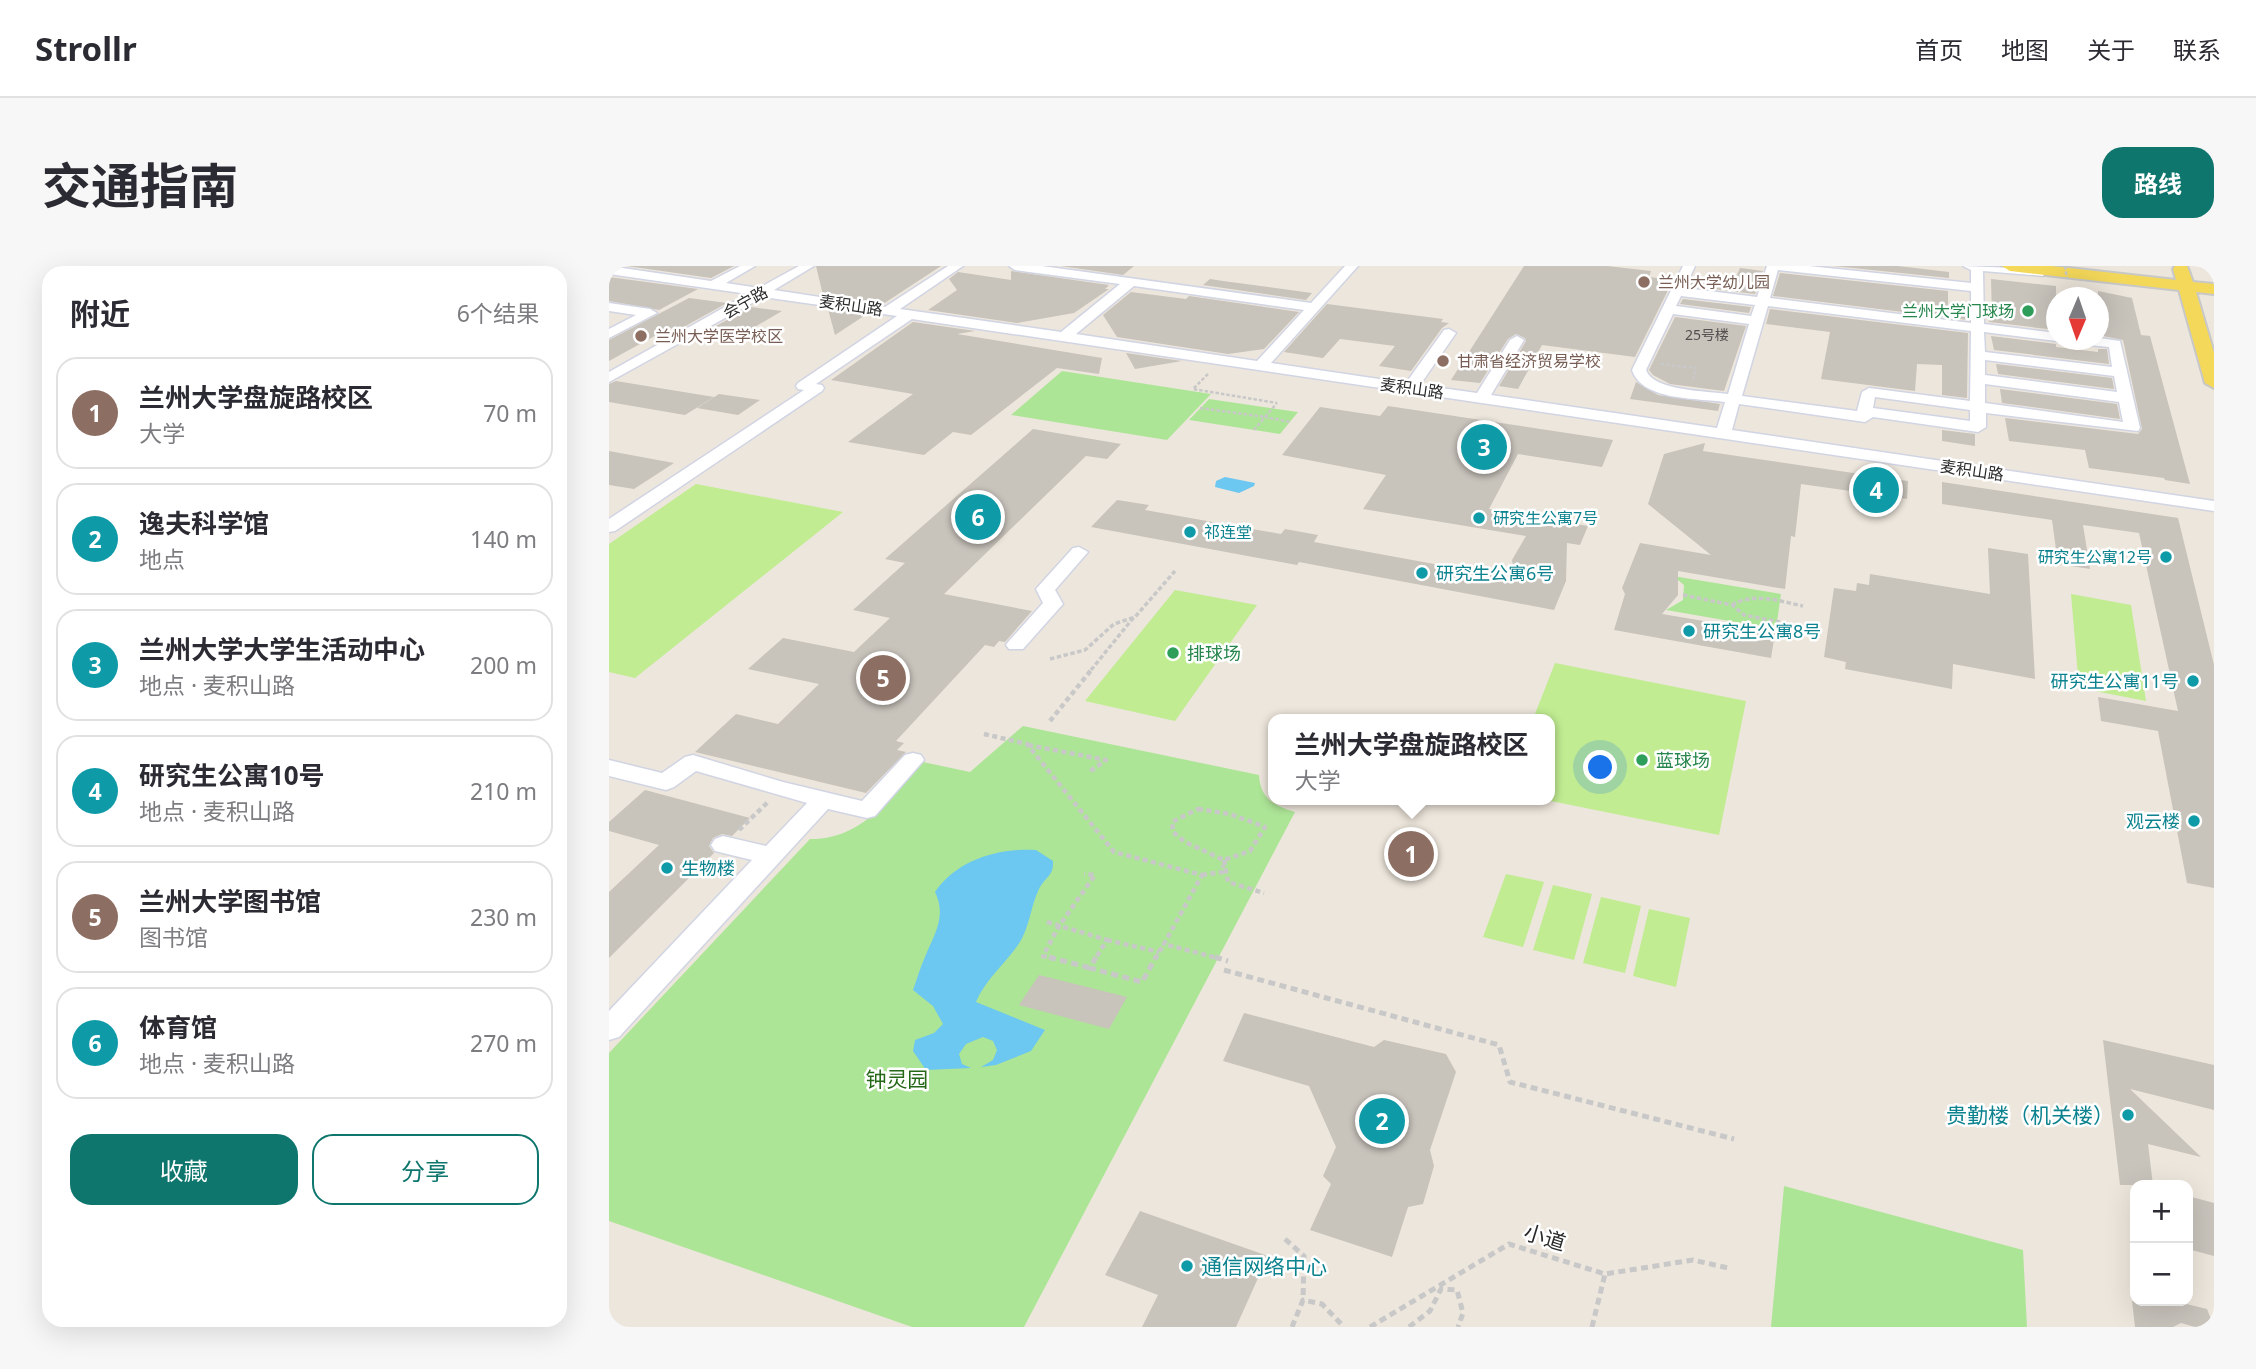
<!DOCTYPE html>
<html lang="zh">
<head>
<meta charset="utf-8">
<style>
	body { margin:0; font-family:"Noto Sans","Noto Sans SC",sans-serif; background:#f7f7f7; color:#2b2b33 }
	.controls { position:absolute; right:21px; bottom:21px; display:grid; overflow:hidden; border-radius:14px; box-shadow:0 7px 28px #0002 }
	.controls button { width:63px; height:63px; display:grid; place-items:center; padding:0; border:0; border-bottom:2px solid #e1e1e2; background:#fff; color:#2b2b33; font:35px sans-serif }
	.compass { position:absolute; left:1437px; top:21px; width:63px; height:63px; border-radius:50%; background:#fff; box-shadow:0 7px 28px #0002; rotate:182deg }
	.you { position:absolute; left:992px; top:502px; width:24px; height:24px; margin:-18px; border:5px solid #fff; border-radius:50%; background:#1a73e8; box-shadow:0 0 0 10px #1a73e833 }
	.badge { display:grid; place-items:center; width:46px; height:46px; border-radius:50%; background:#0f766e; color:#fff; font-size:23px; font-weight:700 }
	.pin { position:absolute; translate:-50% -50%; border:4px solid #fff; box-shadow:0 2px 7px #0006 }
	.popup { position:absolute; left:659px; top:448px; width:287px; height:91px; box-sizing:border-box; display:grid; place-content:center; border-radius:14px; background:#fff; filter:drop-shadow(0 2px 5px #0005); font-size:23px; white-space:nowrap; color:#7c7c81 }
	.popup b { font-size:26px; color:#2b2b33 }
	.popup::after { content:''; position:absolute; left:50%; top:100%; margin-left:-14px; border:14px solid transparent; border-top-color:#fff }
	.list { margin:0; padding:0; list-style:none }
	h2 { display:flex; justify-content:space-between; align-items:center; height:91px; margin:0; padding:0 28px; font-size:30px }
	h2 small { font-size:23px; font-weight:400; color:#7c7c81 }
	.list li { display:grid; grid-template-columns:46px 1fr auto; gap:21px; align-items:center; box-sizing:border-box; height:112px; margin:0 14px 14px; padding:0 14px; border:2px solid #e1e1e2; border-radius:21px }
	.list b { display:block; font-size:26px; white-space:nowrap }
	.list p { margin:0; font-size:23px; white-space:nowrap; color:#7c7c81 }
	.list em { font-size:23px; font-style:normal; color:#7c7c81 }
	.actions { display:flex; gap:14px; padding:21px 28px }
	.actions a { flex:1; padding:16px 0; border:2px solid #0f766e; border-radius:21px; text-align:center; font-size:24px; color:#0f766e }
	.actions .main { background:#0f766e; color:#fff }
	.map { position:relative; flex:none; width:1605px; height:1061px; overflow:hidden; border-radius:21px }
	header { display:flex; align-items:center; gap:42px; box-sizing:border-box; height:98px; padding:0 35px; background:#fff; border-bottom:2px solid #e1e1e2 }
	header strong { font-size:33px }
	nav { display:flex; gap:38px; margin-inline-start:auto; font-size:24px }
	.intro { display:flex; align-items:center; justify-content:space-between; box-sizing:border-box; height:168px; padding:0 42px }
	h1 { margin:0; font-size:49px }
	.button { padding:18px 32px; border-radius:21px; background:#0f766e; color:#fff; font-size:24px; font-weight:700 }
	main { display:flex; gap:42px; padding:0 42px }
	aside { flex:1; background:#fff; border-radius:21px; box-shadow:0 7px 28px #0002 }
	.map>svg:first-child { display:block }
</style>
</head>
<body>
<header>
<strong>Strollr</strong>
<nav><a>首页</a><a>地图</a><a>关于</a><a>联系</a></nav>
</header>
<div class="intro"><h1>交通指南</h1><a class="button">路线</a></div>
<main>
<aside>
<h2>附近<small>6个结果</small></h2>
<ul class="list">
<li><span class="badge" style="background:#8d6e63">1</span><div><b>兰州大学盘旋路校区</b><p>大学</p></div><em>70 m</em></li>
<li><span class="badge" style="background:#0f9aa8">2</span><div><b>逸夫科学馆</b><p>地点</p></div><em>140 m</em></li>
<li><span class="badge" style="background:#0f9aa8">3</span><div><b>兰州大学大学生活动中心</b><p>地点 · 麦积山路</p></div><em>200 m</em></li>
<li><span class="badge" style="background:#0f9aa8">4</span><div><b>研究生公寓10号</b><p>地点 · 麦积山路</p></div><em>210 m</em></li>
<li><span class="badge" style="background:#8d6e63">5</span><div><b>兰州大学图书馆</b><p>图书馆</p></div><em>230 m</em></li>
<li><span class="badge" style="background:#0f9aa8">6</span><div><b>体育馆</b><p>地点 · 麦积山路</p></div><em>270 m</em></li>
</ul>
<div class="actions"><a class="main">收藏</a><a>分享</a></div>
</aside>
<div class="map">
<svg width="1605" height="1061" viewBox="0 0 1605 1061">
	<rect width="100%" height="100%" fill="#ede6dc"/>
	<g fill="#ade597">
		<path d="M 453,105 L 602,128 L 558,174 L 402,149 Z"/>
		<path d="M 600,133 L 689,146 L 671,168 L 580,154 Z"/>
		<path d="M 1064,310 L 1172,328 L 1167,363 L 1057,344 L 1074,334 L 1075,319 Z"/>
		<path d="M 414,460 L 650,509 C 651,532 665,540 686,546 L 415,1061 L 303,1061 L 0,955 L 0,787 L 201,573 C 254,574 280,531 314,496 L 361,506 Z"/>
		<path d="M 1175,920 L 1414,984 L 1418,1061 L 1162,1061 Z"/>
	</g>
	<g fill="#c1ec92">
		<path d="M 87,218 L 234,246 L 26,412 L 0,406 L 0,278 Z"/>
		<path d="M 566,324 L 648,339 L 566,455 L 476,435 Z"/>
		<path d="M 1462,328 L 1522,339 L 1537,435 L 1470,422 Z"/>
		<path d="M 946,397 L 1137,435 L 1110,569 L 937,534 L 940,534 L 940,453 L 924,453 Z"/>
		<path d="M 897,608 L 935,616 L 914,681 L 874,671 Z"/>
		<path d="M 944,619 L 983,628 L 965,694 L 924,684 Z"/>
		<path d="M 992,631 L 1032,640 L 1016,707 L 974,697 Z"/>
		<path d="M 1040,643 L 1081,652 L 1067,721 L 1024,710 Z"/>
	</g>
	<g fill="#6cc7f1">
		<path d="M 616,211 L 646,217 L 645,220 L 630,227 L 606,221 L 607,215 Z"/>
		<path d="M 427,584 L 444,595 C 445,610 436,611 430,623 C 421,641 421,662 409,679 C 395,699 376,714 367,736 L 436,764 L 422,785 L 387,799 L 372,801 L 384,794 L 388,784 L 384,775 L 374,771 L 357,778 L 350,788 L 353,798 L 362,802 L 317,804 L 304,785 L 306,774 L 325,767 L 334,758 L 324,740 L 304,724 C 308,713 311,702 316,691 C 325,668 338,651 326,626 C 348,594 389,582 427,584 Z"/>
	</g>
	<g fill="#c8c3bb">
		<path d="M 18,0 L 125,0 L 102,12 Z"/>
		<path d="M 207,0 L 332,0 L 274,38 L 214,29 Z"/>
		<path d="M 452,0 L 525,0 L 514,9 Z"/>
		<path d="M 915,0 L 998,0 L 1042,5 L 1040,11 L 1064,14 L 1026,91 L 933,79 L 909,123 L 890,120 L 917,75 L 916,72 L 907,68 L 899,73 L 871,117 L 842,114 Z"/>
		<path d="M 1225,0 L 1289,0 L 1340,6 L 1340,12 Z"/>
		<path d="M 1131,2 L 1154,5 L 1146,28 L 1080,20 L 1083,13 L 1124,18 Z"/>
		<path d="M 402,5 L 500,19 L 496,23 L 500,23 L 465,47 L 408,57 L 319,44 L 348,24 L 340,13 L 349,6 L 402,14 Z"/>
		<path d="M 1171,7 L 1339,25 L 1339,45 L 1359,47 L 1359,54 L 1164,30 Z"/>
		<path d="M 0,11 L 89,23 L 50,44 L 0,35 Z"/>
		<path d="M 601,13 L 614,15 L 703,27 L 697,34 L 594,19 Z"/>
		<path d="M 1382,13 L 1447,20 L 1447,64 L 1380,56 L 1379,49 L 1383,50 Z"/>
		<path d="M 1489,25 L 1523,32 L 1532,69 L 1541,70 L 1581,218 L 1556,214 L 1555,212 L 1480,202 L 1476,184 L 1400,175 L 1396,152 L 1529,168 L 1533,163 L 1514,74 L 1489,69 Z"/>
		<path d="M 522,26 L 577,33 L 580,30 L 690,46 L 655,83 L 619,88 L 508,71 L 494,49 Z"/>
		<path d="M 80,32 L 118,37 L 71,63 L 60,62 L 0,95 L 0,74 Z"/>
		<path d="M 1074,33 L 1142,41 L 1140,47 L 1071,38 Z"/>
		<path d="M 718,38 L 834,53 L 832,56 L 840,57 L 833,62 L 802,105 L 770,100 L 786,80 L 731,73 L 714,92 L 675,86 Z"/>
		<path d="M 142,41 L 173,45 L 125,73 L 94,67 Z"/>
		<path d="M 219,43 L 258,48 L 226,69 Z"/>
		<path d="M 1161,43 L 1359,67 L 1358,132 L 1333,129 L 1333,99 L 1308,98 L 1306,125 L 1212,113 L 1221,66 L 1157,58 Z"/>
		<path d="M 1066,51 L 1137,60 L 1115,125 L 1061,118 L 1044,109 L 1040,104 Z"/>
		<path d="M 304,56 L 366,65 L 348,68 L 493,92 L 490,108 L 448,102 L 362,169 L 344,166 L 315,189 L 239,176 L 304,128 L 222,114 Z"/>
		<path d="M 1382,70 L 1447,78 L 1447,81 L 1489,86 L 1489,83 L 1498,83 L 1500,98 L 1385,84 Z"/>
		<path d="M 517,87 L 573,95 L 526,103 Z"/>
		<path d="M 1387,98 L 1503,112 L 1505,123 L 1389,108 Z"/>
		<path d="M 7,115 L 105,131 L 76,149 L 0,136 L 0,118 Z"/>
		<path d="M 1027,116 L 1049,129 L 1111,138 L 1109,145 L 1021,133 Z"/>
		<path d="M 1391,123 L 1508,138 L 1511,153 L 1393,137 Z"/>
		<path d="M 110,128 L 151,134 L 129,149 L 88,142 Z"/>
		<path d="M 779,140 L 1004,174 L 993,201 L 909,188 L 880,243 L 979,260 L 971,279 L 958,277 L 957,315 L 945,344 L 690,296 L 688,299 L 482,261 L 508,234 L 540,239 L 536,244 L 672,268 L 676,263 L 709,269 L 705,276 L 907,313 L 903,294 L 917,270 L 754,243 L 777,209 L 673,189 L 711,141 L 771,150 Z"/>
		<path d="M 424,163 L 512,178 L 498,193 L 477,190 L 335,328 L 423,345 L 396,376 L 390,375 L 385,381 L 376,379 L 287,475 L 295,477 L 288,484 L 297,486 L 257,527 L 86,486 L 127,448 L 169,458 L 210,418 L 139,403 L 174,372 L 245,386 L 281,352 L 244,344 L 296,297 L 276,293 Z"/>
		<path d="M 1333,164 L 1366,168 L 1366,180 L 1333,175 Z"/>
		<path d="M 1096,177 L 1094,185 L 1299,215 L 1298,233 L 1192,218 L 1186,271 L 1182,270 L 1176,323 L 1069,305 L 1069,329 L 1053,348 L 1166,367 L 1162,392 L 1005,364 L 1016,328 L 1013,322 L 1031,277 L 1102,289 L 1039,238 L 1055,188 Z"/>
		<path d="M 0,185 L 65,197 L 25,223 L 0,219 Z"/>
		<path d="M 1333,216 L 1569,252 L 1605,399 L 1605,622 L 1578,617 L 1549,465 L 1492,455 L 1489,431 L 1569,445 L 1530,267 L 1474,259 L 1481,303 L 1449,298 L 1443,254 L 1333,238 Z"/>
		<path d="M 1379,282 L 1419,288 L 1426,413 L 1344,398 L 1343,423 L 1236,403 L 1237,396 L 1215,391 L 1225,322 L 1247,325 L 1248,317 L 1260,319 L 1261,308 L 1381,328 Z"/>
		<path d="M 36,524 L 141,552 L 123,570 L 113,568 L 104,572 L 100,580 L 105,587 L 0,692 L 0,626 L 50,579 L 0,565 L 0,556 Z"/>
		<path d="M 430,709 L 518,731 L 500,763 L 410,739 Z"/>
		<path d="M 635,747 L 765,781 L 775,774 L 837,788 L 847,806 L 821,884 L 825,900 L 814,938 L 799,941 L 783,991 L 701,964 L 722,918 L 714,910 L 727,881 L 700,820 L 614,795 Z"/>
		<path d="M 1494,774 L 1605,799 L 1605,844 L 1521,823 L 1592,891 L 1539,878 L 1544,919 L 1511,919 Z"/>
		<path d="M 1579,930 L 1605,937 L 1605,990 L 1579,983 Z"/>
		<path d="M 531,945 L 659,990 L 627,1061 L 533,1061 L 549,1029 L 496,1009 Z"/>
		<path d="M 1523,1035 L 1565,1035 L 1598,1043 L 1605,1061 L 1586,1061 L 1572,1057 L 1564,1061 L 1526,1061 Z"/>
	</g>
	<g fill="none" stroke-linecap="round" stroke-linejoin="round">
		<g stroke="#d1d4e3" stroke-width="3">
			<g id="minor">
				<path d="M 0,0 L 102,15 L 131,0 L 146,0 L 117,17 L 150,22 L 190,0 L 205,0 L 165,24 L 276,41 L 339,0 L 354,0 L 291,43 L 452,66 L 511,18 L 406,4 L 400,0 L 433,0 L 702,37 L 736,0 L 749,0 L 662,97 L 797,117 L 835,64 L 840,63 L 847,67 L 811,119 L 868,127 L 901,74 L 908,70 L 915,74 L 882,129 L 1108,162 L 1116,136 C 1088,132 1033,135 1023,104 L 1074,0 L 1086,0 L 1076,22 L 1148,31 L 1158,0 L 1200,0 L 1362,17 L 1362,4 L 1354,0 L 1430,3 L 1436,7 L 1434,10 L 1374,5 L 1375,58 L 1448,67 L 1448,74 L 1453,74 L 1448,75 L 1375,66 L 1376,86 L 1503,101 L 1500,81 L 1470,78 L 1463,74 L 1490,72 L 1511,75 L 1531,162 L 1529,165 L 1377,147 L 1377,161 L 1369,166 L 1264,151 L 1256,156 L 1130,138 L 1123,164 L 1605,235 L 1605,245 L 303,53 L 207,118 L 213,119 L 215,122 L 213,125 L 6,265 L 0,266 L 0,253 L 195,124 L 189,123 L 187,120 L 189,117 L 288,50 L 154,31 L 0,116 L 0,106 L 139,28 L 0,8 ZM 1169,4 L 1362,25 L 1362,57 L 1161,32 ZM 525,20 L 695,44 L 648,95 L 467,68 ZM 1072,30 L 1146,39 L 1142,50 L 1067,40 ZM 1159,40 L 1362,65 L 1361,135 L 1260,122 L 1253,126 L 1248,145 L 1133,130 ZM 1064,48 L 1140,58 L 1119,128 C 1098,125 1044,125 1037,104 ZM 1376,94 L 1505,110 L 1508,126 L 1376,109 ZM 1376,118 L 1510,136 L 1514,156 L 1376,137 ZM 1266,131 L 1361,144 L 1361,155 L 1264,142 Z"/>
				<path d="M 0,37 L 41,43 L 48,47 L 0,72 L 0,63 L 27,49 L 0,45 Z"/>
				<path d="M 470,281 L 479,286 L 446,324 L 454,338 L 414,383 L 400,383 L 397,379 L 400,375 L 434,337 L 427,323 L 464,282 Z"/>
				<path d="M 304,487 L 312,489 L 315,494 L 266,550 L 258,552 L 219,543 L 10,771 L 0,774 L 0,745 L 143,594 L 106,585 L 102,579 L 106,573 L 114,570 L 157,580 L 198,537 L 87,505 L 65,521 L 57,524 L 0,510 L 0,494 L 53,507 L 76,491 L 84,489 L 174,516 L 253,535 L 296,489 Z"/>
			</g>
		</g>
		<g stroke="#c8c8c8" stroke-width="4">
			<path id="major" d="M 1393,0 L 1442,0 L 1567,14 L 1564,3 L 1566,0 L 1578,0 L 1584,16 L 1605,18 L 1605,28 L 1587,26 L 1605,87 L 1605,122 L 1596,117 L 1570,24 L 1401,5 Z"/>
		</g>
		<g stroke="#c8c8c8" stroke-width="2.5" stroke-dasharray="3.5 2" stroke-linecap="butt">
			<path d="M 1052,98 L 1087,102 L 1084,113"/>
			<path d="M 599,108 L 584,123 L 668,137"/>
			<path d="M 591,142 L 656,151 L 668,137"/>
			<path d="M 645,164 L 656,151 L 681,156"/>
		</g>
		<g stroke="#c8c8c8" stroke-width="3.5" stroke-dasharray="4.5 2.5" stroke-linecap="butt">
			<path d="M 1074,329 L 1123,339 L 1135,349 L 1191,360"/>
			<path d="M 1123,339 C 1145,326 1170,335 1194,340"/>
			<path d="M 441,393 L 476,384 L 505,358 L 526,351 L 566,305"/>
			<path d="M 482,404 L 525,351"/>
		</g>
		<g stroke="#c8c8c8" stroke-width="4.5" stroke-dasharray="5 3.5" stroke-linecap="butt">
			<path d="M 441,455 L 483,403"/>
			<path d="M 375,468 L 418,478 L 505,586 L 593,609 L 555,678 L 612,693"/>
			<path d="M 419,479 L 497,494 L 480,506"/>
			<path d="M 589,543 L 621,548 L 656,561 L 641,585 L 615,594 L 576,576 L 564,566 L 563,556 Z"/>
			<path d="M 130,564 L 159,536"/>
			<path d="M 615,594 L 619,616 L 655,627"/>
			<path d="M 593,609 L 614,606 L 614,599"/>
			<path d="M 438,656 L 498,674 L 486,693"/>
			<path d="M 498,674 L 550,686"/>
			<path d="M 446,693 L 434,690 L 450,660 L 486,609 L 475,608"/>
			<path d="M 546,693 L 555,678"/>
		</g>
		<g stroke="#c8c8c8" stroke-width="5" stroke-dasharray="7 4.5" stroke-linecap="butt">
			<path d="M 440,691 L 481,702"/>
			<path d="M 487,691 L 481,702 L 533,716 L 547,691"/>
			<path d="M 606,691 L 619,695"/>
			<path d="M 615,704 L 890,779 L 901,816 L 1125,873"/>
			<path d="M 676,973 L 695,990 L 694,1034"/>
			<path d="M 683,1061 L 694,1034 L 713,1038 L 735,1061"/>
			<path d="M 761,1061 L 900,978 L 996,1008 L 1084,994 L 1119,1002"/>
			<path d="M 800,1061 L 821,1045 L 832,1023 L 848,1024 L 854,1047 L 849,1061"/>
			<path d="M 983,1061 L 996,1008"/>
		</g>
		<use href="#minor" fill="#fff" fill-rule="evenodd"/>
		<use href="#major" fill="#f4d85a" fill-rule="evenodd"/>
		<path stroke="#c8c8c8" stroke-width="2.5" stroke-dasharray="3.5 2" stroke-linecap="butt" d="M 1456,0 L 1458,13"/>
	</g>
	<g fill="#8d6e63" stroke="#fff" stroke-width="2.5">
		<circle cx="1035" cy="16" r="7"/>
		<circle cx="32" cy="70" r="7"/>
		<circle cx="834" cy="95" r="7"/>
	</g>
	<g fill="#2e9e5b" stroke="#fff" stroke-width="2.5">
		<circle cx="1419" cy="45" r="7"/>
		<circle cx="564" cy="387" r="7"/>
		<circle cx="1033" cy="494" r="7"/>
	</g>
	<g fill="#0f9aa8" stroke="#fff" stroke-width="2.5">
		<circle cx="870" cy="252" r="7"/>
		<circle cx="581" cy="266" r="7"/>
		<circle cx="1557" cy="291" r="7"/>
		<circle cx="813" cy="307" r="7"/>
		<circle cx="1080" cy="365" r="7"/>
		<circle cx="1584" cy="415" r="7"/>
		<circle cx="1585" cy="555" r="7"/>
		<circle cx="58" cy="602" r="7"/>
		<circle cx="1519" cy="849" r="7"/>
		<circle cx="578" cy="1000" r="7"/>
	</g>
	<g text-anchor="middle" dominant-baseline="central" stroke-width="5" stroke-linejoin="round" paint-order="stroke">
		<g font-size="14" fill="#52504e">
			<text x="1098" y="68">25号楼</text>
		</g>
		<g font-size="16" fill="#785e54" stroke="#fff" text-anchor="start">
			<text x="1049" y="16">兰州大学幼儿园</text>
			<text x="46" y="70">兰州大学医学校区</text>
			<text x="848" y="95">甘肃省经济贸易学校</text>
		</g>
		<g font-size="16" fill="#2a2a2a" stroke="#fff">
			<text transform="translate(136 36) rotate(-29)">会宁路</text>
			<text transform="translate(242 39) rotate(8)">麦积山路</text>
			<text transform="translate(803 122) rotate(8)">麦积山路</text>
			<text transform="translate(1363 204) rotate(8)">麦积山路</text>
		</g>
		<g font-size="16" fill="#27864d" stroke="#fff" text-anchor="end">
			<text x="1405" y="45">兰州大学门球场</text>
		</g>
		<g font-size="16" fill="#0d838f" stroke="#fff" text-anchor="start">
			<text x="884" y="252">研究生公寓7号</text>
			<text x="595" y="266">祁连堂</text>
			<text x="1543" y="291" text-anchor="end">研究生公寓12号</text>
		</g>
		<g font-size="18" fill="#0d838f" stroke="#fff" text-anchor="start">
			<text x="827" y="307">研究生公寓6号</text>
			<text x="1094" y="365">研究生公寓8号</text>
			<text x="1570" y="415" text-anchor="end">研究生公寓11号</text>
			<text x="1571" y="555" text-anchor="end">观云楼</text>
			<text x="72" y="602">生物楼</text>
		</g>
		<g font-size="18" fill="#27864d" stroke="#fff" text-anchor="start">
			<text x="578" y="387">排球场</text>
			<text x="1047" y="494">蓝球场</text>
		</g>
		<g font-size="21" fill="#256918" stroke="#fff">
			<text x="288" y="813">钟灵园</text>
		</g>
		<g font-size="21" fill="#0d838f" stroke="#fff" text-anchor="end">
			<text x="1505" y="849">贵勤楼（机关楼）</text>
			<text x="592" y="1000" text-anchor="start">通信网络中心</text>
		</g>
		<g font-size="21" fill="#2a2a2a" stroke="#fff">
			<text transform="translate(936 971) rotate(17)">小道</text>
		</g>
	</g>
</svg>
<div class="controls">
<button>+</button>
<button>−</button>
</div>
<svg class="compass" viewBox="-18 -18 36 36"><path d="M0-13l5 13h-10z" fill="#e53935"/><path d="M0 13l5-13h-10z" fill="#7c7c81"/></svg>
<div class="you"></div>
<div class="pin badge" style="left:802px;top:588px;background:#8d6e63">1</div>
<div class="popup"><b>兰州大学盘旋路校区</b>大学</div>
<div class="pin badge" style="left:773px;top:855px;background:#0f9aa8">2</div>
<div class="pin badge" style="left:875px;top:181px;background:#0f9aa8">3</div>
<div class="pin badge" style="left:1267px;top:224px;background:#0f9aa8">4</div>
<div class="pin badge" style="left:274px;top:412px;background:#8d6e63">5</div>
<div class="pin badge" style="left:369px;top:251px;background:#0f9aa8">6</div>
</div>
</main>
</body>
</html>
